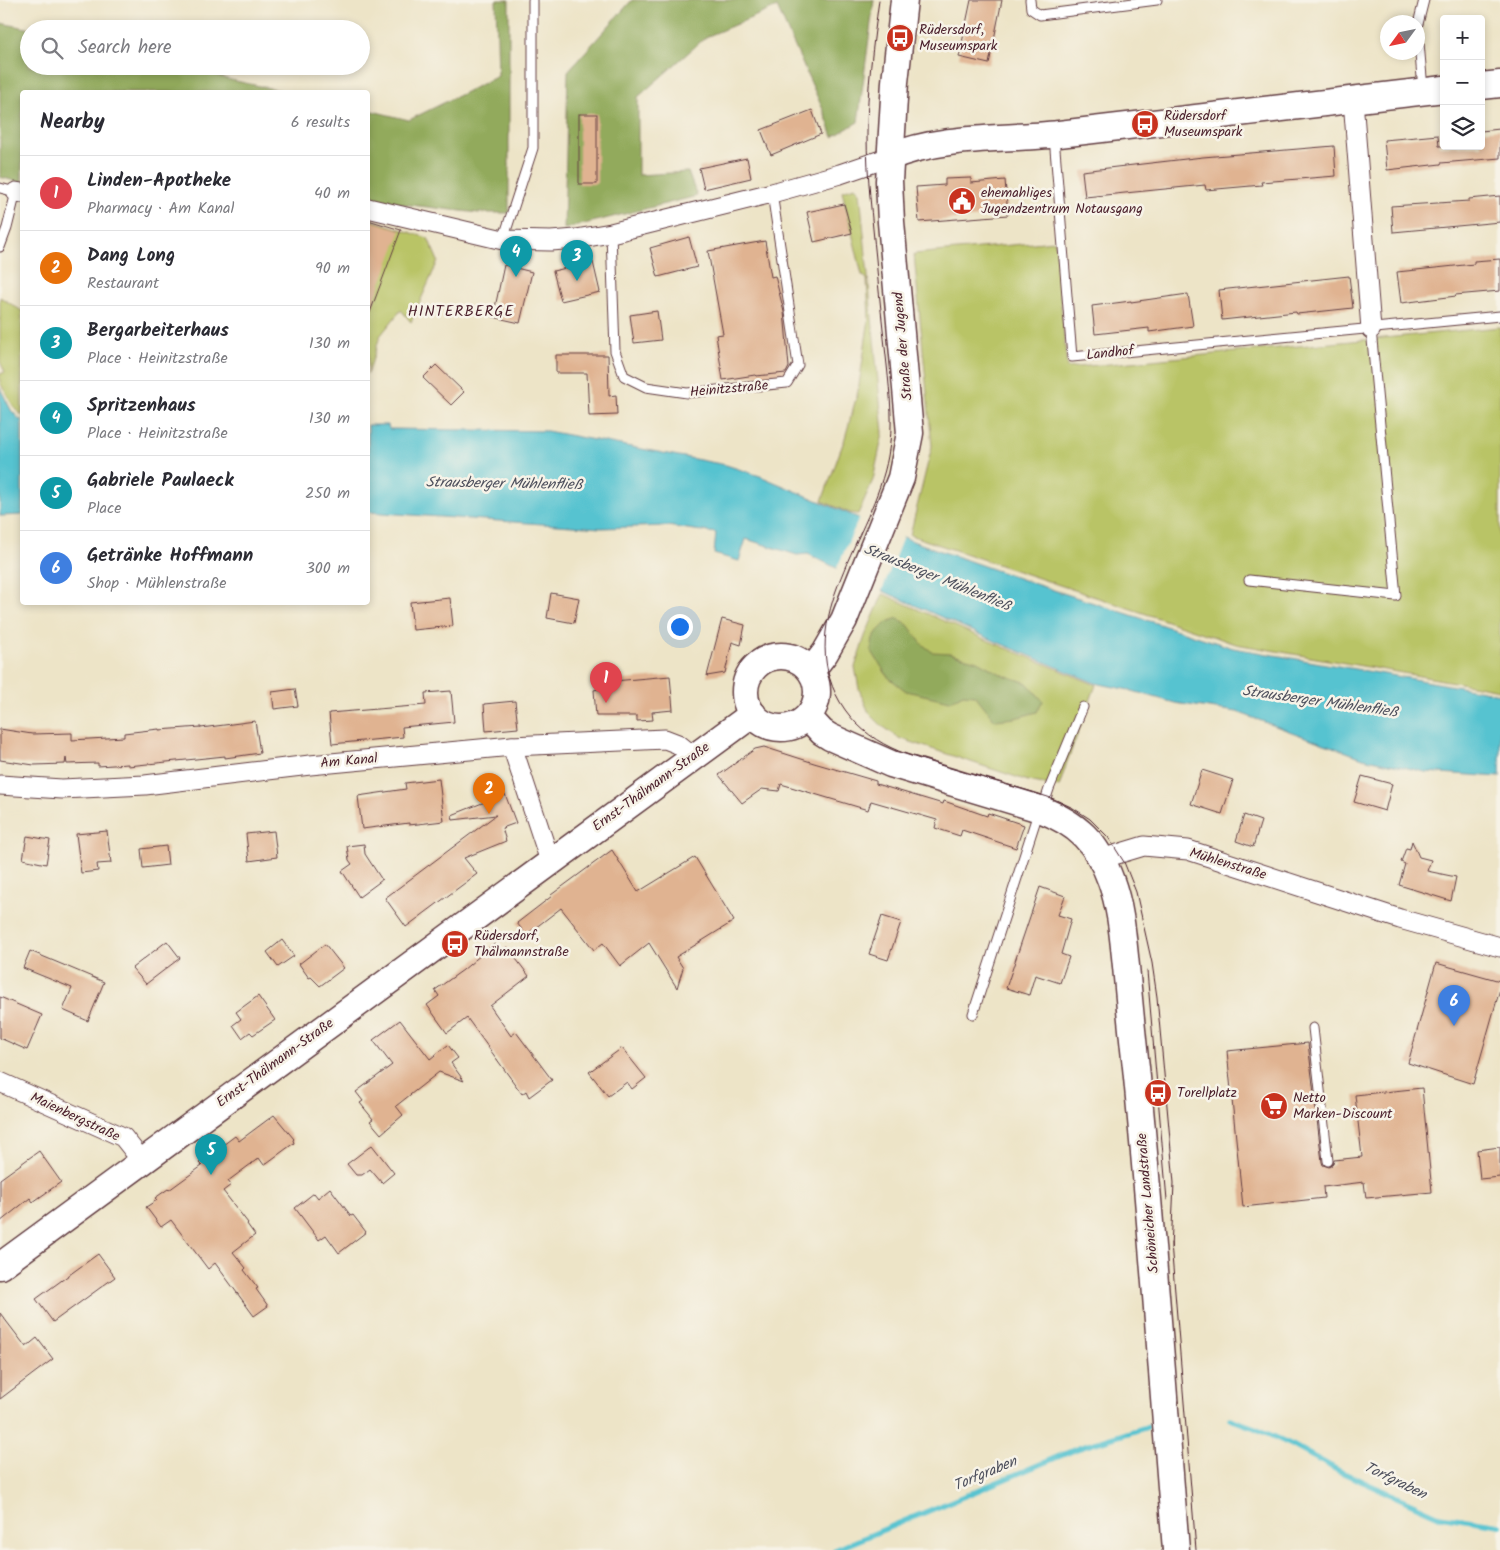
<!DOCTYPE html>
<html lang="en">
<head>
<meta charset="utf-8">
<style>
	body { margin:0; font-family:Kalam,sans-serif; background:#f7f7f7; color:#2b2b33 }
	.controls { position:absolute; right:15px; top:15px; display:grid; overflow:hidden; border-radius:5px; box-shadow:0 2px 8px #0003 }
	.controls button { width:45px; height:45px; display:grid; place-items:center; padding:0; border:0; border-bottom:1px solid #e1e1e2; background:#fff; color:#2b2b33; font:25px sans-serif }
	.compass { position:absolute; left:1380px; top:15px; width:45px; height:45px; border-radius:50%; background:#fff; box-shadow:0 2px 8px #0003; rotate:237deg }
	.you { position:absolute; left:679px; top:626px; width:18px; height:18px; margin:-12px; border:4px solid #fff; border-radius:50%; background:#1a73e8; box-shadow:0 0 0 8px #1a73e833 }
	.badge { display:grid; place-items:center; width:32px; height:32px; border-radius:50%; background:#c8321e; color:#fff; font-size:16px; font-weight:700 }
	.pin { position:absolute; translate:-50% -41px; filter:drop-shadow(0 1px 2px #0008) }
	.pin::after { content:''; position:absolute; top:26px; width:18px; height:15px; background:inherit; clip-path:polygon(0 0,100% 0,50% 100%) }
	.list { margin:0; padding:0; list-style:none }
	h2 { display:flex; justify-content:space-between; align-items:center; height:65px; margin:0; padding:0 20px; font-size:21px }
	h2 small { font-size:16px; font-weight:400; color:#7c7c81 }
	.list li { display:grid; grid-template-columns:32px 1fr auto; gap:15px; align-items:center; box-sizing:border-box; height:75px; padding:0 20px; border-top:1px solid #e1e1e2 }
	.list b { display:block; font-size:19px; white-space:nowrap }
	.list p { margin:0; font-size:16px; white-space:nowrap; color:#7c7c81 }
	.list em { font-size:16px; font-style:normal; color:#7c7c81 }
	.icon { flex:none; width:28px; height:28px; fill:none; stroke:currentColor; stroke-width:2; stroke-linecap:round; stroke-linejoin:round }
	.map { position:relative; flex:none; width:1500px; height:1550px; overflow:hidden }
	.search { position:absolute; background:#fff; box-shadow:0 2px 8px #0003; left:20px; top:20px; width:350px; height:55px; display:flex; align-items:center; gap:12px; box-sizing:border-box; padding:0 18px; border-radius:28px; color:#7c7c81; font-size:19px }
	.panel { position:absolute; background:#fff; box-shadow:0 2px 8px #0003; left:20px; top:90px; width:350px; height:515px; border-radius:5px }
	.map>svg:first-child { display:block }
</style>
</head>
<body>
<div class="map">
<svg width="1500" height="1550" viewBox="0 0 1500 1550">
	<rect width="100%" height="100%" fill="#f7f3e8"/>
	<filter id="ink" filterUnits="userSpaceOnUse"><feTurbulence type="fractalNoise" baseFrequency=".02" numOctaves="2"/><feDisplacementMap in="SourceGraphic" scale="10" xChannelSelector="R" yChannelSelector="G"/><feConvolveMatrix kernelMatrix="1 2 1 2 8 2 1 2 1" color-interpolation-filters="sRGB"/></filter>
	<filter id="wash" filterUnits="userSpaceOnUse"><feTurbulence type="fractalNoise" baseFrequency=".0096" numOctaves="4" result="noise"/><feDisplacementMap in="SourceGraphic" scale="20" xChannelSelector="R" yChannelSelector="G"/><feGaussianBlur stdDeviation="1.12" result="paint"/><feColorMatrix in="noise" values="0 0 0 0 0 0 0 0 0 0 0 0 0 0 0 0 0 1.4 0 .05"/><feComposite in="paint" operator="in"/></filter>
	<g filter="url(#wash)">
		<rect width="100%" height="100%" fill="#ede4c7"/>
		<g fill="#b9c466" stroke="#827248">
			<path d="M 855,187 L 860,192 L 883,433 L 873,480 L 858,514 L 850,513 L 822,501 L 845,438 L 858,391 L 869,319 L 867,279 L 862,275 L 842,191 Z"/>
			<path d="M 368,219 L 428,238 L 438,261 L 411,322 L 401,310 L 380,336 L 368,374 Z"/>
			<path d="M 1055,241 L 1067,368 L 1500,327 L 1500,690 L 1236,644 L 910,535 L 932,446 L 914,254 Z"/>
			<path d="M 0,297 L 22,311 L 22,415 L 15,409 L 0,383 L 0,374 L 5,372 L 0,362 Z"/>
			<path d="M 883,594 L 989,641 L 1096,685 L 1067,762 L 1059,787 L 1028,781 L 899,738 L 881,725 L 869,713 L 859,689 L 855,667 L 865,636 Z"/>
		</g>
		<g fill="#92aa5b" stroke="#6e6443">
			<path d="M 496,0 L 509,0 L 509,213 L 478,213 L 368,200 L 368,110 L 409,120 L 498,76 Z"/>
			<path d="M 632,0 L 874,0 L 858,122 L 833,137 L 825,114 L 777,7 L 706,37 L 638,97 L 638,175 L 688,172 L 697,196 L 564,229 L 568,71 Z"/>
			<path d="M 0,23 L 32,29 L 29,29 L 29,66 L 183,66 L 231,80 L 288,92 L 22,92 L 22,183 L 0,177 Z"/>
			<path d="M 898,618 L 908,625 L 922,644 L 932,652 L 950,653 L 977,661 L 1001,674 L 1027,683 L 1043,701 L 1037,712 L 1015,718 L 995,720 L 975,695 L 963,694 L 950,701 L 906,691 L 888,677 L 871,650 L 873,638 L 878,631 L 887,622 Z"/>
		</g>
		<g fill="#57c3d0" stroke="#50717e">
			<path d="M 0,388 L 11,410 L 20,420 L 22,420 L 22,515 L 0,516 Z"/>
			<path d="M 368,425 L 388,425 L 389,429 L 547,431 L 726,465 L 760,476 L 915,542 L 1038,585 L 1233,648 L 1500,694 L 1500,777 L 1425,772 L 1363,758 L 1237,712 L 1175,703 L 1129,690 L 1095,683 L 997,642 L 883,591 L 808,554 L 797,555 L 746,539 L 739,561 L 714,554 L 716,533 L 667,526 L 601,528 L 368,512 Z"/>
		</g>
		<path fill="#ede4c7" d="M 860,516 L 904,534 L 881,593 L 836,570 Z"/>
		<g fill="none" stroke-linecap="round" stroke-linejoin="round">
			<g stroke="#57c3d0" stroke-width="5.5">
				<path d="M 1230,1419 L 1255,1428 L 1292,1445 L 1339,1471 L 1439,1516 L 1500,1525"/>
				<path d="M 835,1550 L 1079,1448 L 1147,1427"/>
			</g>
		</g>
		<g id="blocks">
			<g fill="#e0b391">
				<path d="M 971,0 L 1002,0 L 989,64 L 959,57 Z"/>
				<path d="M 812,110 L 821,134 L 771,155 L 761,130 Z"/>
				<rect x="579" y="114" width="18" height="70"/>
				<path d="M 1500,129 L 1500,158 L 1441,163 L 1441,164 L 1387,170 L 1384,140 L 1438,135 L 1439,146 L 1481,146 L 1481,131 Z"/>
				<path d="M 1334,146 L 1336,176 L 1261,182 L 1262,185 L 1206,190 L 1205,185 L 1085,197 L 1082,171 L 1203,157 Z"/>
				<path d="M 747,158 L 751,178 L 704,189 L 699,168 Z"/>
				<path d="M 971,178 L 971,183 L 1005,180 L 1008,215 L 919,222 L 916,187 L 945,185 L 945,179 Z"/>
				<path d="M 1500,196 L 1500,222 L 1393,232 L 1391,206 L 1469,201 L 1469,199 Z"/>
				<path d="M 844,204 L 852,233 L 814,242 L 807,212 Z"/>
				<path d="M 368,220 L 401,230 L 369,315 L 368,315 Z"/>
				<path d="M 689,237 L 697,267 L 658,277 L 650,248 Z"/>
				<path d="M 765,241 L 771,277 L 775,276 L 784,312 L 789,367 L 786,373 L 756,376 L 755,375 L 723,380 L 716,335 L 723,334 L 708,251 Z"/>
				<path d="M 1500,259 L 1500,291 L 1455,295 L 1456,296 L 1401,303 L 1397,272 L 1474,264 L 1474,261 Z"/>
				<path d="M 593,262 L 600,292 L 561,301 L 553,271 Z"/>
				<path d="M 504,265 L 532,272 L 520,323 L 493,317 Z"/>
				<path d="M 1349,276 L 1353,308 L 1297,314 L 1296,312 L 1222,320 L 1219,290 Z"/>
				<path d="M 1188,294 L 1193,326 L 1149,332 L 1149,328 L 1095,334 L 1092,306 L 1131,301 L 1131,302 Z"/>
				<path d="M 657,311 L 661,340 L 634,343 L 630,315 Z"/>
				<path d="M 556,355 L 608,355 L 609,396 L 616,395 L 617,415 L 589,416 L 587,373 L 556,373 Z"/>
				<path d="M 436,365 L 464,392 L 451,405 L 423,378 Z"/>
				<path d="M 551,593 L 579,598 L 574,623 L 547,618 Z"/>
				<path d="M 450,598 L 453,626 L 413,630 L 410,602 Z"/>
				<path d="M 722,619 L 745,625 L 741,645 L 732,642 L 725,673 L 707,676 Z"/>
				<path d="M 670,676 L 673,710 L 652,712 L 653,720 L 637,721 L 637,716 L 596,716 L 594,690 L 614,685 L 614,681 Z"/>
				<path d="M 295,689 L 298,706 L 274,709 L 272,692 Z"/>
				<path d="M 451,691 L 454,722 L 402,727 L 403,737 L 332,744 L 329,713 L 426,705 L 425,693 Z"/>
				<path d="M 515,701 L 518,728 L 486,731 L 484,704 Z"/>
				<path d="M 255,721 L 260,753 L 225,758 L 225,756 L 128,766 L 128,764 L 98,766 L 98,763 L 67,764 L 66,758 L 65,764 L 34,765 L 0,760 L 0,729 L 32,734 L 72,733 L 72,740 L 124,737 L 124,733 L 159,729 L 159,730 L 201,727 L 201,728 Z"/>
				<path d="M 764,747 L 814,763 L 876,781 L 876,784 L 943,804 L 944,801 L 987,816 L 988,813 L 1024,825 L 1016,848 L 962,830 L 960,836 L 935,828 L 937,820 L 871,801 L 868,810 L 781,784 L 779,791 L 762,789 L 742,803 L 719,775 L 755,749 Z"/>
				<path d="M 1202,770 L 1233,780 L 1222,814 L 1191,804 Z"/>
				<path d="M 1362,776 L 1392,784 L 1385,811 L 1354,802 Z"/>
				<path d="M 439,779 L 444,821 L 409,825 L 409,823 L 362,829 L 358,796 L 406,789 L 405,783 Z"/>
				<path d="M 505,794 L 516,823 L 502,828 L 506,841 L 464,858 L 477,874 L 406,927 L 385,898 L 496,815 L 453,820 L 452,815 Z"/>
				<path d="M 1244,815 L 1261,821 L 1253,847 L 1236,841 Z"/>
				<path d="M 107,831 L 111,863 L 97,864 L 98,871 L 81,873 L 76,834 Z"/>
				<path d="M 274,831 L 277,857 L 249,861 L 246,834 Z"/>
				<path d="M 27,836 L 50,840 L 46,864 L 23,859 Z"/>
				<path d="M 1412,841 L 1419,857 L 1431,860 L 1427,871 L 1456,877 L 1451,901 L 1399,885 L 1405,864 L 1401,862 L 1406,848 L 1410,849 Z"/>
				<path d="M 364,844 L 365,854 L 382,880 L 359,897 L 342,871 L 352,864 L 349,860 L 347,846 Z"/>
				<path d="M 166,846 L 168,865 L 143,868 L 141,849 Z"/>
				<path d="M 612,850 L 638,892 L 695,857 L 734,921 L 676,957 L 683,968 L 677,988 L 649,943 L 620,966 L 603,943 L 594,950 L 561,908 L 526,935 L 517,923 L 552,896 L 551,895 Z"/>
				<path d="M 1040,887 L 1065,896 L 1058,915 L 1071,919 L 1061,954 L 1069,957 L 1060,983 L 1035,975 L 1029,995 L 1006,988 Z"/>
				<path d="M 882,916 L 901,922 L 888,960 L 869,954 Z"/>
				<path d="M 282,940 L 294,956 L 278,967 L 267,952 Z"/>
				<path d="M 167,941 L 180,958 L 146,984 L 132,968 Z"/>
				<path d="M 325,944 L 344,968 L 320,986 L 311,977 L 309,978 L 299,964 Z"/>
				<path d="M 494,944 L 501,951 L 507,947 L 529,976 L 490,1006 L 511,1036 L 516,1032 L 552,1080 L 529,1097 L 526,1091 L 522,1094 L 467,1018 L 447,1033 L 427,1005 L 439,996 L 435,990 L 463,970 Z"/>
				<path d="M 30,951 L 104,982 L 88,1021 L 63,1010 L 72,988 L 23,968 Z"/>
				<path d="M 1436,963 L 1500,981 L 1500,989 L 1473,1084 L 1408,1063 Z"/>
				<path d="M 258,996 L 275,1020 L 253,1035 L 250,1032 L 242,1038 L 233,1025 L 241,1019 L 236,1012 Z"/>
				<path d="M 0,997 L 42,1015 L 27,1050 L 0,1038 Z"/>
				<path d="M 400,1020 L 430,1059 L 448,1045 L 458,1058 L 451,1063 L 464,1081 L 439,1072 L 396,1106 L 403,1115 L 381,1134 L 370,1121 L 373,1119 L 360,1103 L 363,1101 L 356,1092 L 392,1065 L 373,1040 Z"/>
				<path d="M 1308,1043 L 1322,1162 L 1323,1165 L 1329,1167 L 1333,1164 L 1334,1160 L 1362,1157 L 1355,1095 L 1422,1088 L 1432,1192 L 1366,1198 L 1364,1182 L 1323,1187 L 1324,1198 L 1243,1207 L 1227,1051 Z"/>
				<path d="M 622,1048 L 646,1078 L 632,1089 L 627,1082 L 608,1096 L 589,1072 Z"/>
				<path d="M 274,1115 L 294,1139 L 293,1140 L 294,1143 L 264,1165 L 259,1158 L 228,1181 L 231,1185 L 223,1191 L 248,1223 L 247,1224 L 255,1235 L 233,1252 L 246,1268 L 244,1270 L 258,1288 L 256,1289 L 268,1306 L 254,1316 L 215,1263 L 208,1269 L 171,1220 L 161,1227 L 146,1207 L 157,1200 L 155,1198 L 168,1189 L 169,1190 L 202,1166 L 199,1163 L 235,1136 L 239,1141 Z"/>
				<path d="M 372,1145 L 394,1173 L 382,1183 L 370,1169 L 362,1175 L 356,1175 L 347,1164 Z"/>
				<path d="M 1500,1147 L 1500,1177 L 1480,1179 L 1477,1150 Z"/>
				<path d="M 39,1151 L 61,1182 L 33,1202 L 30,1198 L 0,1222 L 0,1179 Z"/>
				<path d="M 330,1188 L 351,1216 L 353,1215 L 366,1232 L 339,1253 L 326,1235 L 319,1240 L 295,1208 L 314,1193 L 318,1198 Z"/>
				<path d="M 98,1254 L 115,1277 L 53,1322 L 36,1299 Z"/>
				<path d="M 0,1313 L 26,1347 L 37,1338 L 53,1359 L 0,1399 Z"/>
			</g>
		</g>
	</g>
	<g filter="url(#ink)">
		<use href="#blocks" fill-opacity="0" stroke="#623d42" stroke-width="1"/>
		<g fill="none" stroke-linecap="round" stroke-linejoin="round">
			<g stroke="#623d42" stroke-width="11">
				<g id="lane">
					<path d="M 1030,0 L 1031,9 L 1040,15 L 1157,0"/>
					<path d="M 1418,24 L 1424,0"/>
					<path d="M 1418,31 L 1423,89"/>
					<path d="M 1054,137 L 1072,357 L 1500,316"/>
					<path d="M 0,188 L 16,192 L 7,228 L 0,247"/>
					<path d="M 611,233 L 615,351 L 624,376 L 646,387 L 687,393 L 787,383 L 798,365 L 772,193"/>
					<path d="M 503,240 L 533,148 L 533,0"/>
					<path d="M 1249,580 L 1396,596 L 1371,329"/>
					<path d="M 1043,807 L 1049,789 L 1083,707"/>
					<path d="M 973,1014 L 1039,810"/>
					<path d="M 1313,1028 L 1328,1161"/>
				</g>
			</g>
			<g stroke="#623d42" stroke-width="21">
				<g id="street">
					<path d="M 1353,100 L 1371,329"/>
					<path d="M 16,192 L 22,193"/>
					<path d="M 368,208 L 503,240 L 551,241 L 576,239 L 611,233 L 772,193 L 840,174 L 890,157"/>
					<path d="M 512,746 L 550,861"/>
					<path d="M 0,785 L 62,789 L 145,785 L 310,765 L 512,746 L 665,739 L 678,744 L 693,756"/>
					<path d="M 1101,859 L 1144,846 L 1188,850 L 1400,919 L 1500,947"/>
					<path d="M 0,1082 L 123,1137 L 142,1161"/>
				</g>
			</g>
			<g stroke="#623d42" stroke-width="29">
				<g id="secondary">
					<path d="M 1481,86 L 1500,84"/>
					<path d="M 890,157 C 943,135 1003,140 1059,134 C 1187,119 1315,103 1444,89"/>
					<circle cx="781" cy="692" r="36"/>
					<path d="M 811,671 L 825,653 L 844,620 L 901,478 L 910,433 L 891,222 L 889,181 L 895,82 L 904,0"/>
					<path d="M 808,717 L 822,732 L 830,737 L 891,764 L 1040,809 C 1078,824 1097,842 1111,881 C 1121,908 1123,938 1126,966 C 1129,999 1132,1033 1136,1067 C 1152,1228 1163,1389 1176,1550"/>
					<path d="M 0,1266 L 753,714"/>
				</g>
			</g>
			<use href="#lane" stroke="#fff" stroke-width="9"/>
			<use href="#street" stroke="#fff" stroke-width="19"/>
			<use href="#secondary" stroke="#fff" stroke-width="26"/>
			<g stroke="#4a1f2b" stroke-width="1">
				<path d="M 879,0 C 873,44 867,89 867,134 C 867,176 872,218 876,259 C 879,294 883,329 887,365 C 890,395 894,426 888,456 C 874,536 792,619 840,702 C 867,747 910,756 957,770 C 989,780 1022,788 1054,799 L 1073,808 L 1090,819 L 1108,837 L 1124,862 L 1136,892 L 1152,963 L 1157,997 L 1174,1183 L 1171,1249"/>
				<path d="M 1147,971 L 1167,1200"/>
				<path d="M 1171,1243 L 1196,1550"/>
			</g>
		</g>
	</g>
	<defs>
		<g id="bus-disc" transform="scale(1.4375)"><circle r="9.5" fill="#c8321e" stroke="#f7f3e8"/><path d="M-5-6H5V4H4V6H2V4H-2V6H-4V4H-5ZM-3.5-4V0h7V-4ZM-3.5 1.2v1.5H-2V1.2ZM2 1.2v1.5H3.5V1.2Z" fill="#fff"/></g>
		<g id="civic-disc" transform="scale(1.4375)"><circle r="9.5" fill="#c8321e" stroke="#f7f3e8"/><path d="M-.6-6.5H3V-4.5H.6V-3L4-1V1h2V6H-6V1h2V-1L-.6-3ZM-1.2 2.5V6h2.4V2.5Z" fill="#fff"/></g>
		<g id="supermarket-disc" transform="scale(1.4375)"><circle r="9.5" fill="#c8321e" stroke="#f7f3e8"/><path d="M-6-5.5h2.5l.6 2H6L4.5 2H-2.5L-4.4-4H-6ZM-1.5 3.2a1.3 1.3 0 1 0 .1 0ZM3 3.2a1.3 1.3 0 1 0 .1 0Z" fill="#fff"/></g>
	</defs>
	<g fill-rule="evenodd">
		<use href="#bus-disc" x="900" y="38"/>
		<use href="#bus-disc" x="1145" y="124"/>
		<use href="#civic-disc" x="962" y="201"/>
		<use href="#bus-disc" x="455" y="944"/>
		<use href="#bus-disc" x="1158" y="1093"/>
		<use href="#supermarket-disc" x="1274" y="1106"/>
	</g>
	<g text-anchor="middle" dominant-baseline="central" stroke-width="5" stroke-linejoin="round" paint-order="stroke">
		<g font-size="14" fill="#4a1f2b" stroke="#f7f3e8" text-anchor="start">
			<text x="919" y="30">Rüdersdorf,<tspan x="919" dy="16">Museumspark</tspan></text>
			<text x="1164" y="116">Rüdersdorf<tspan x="1164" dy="16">Museumspark</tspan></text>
			<text x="981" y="193">ehemahliges<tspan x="981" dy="16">Jugendzentrum Notausgang</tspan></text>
			<text x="474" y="936">Rüdersdorf,<tspan x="474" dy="16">Thälmannstraße</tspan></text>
			<text x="1177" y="1093">Torellplatz</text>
			<text x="1293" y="1098">Netto<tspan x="1293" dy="16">Marken-Discount</tspan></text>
		</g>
		<g font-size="14" fill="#4a1f2b" stroke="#f7f3e8">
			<text transform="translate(903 346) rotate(-95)">Straße der Jugend</text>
			<text transform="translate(1110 353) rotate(-6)">Landhof</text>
			<text transform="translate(729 389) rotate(-5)">Heinitzstraße</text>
			<text transform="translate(349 761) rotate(-5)">Am Kanal</text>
			<text transform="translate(651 787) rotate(-36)">Ernst-Thälmann-Straße</text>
			<text transform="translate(1228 864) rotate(17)">Mühlenstraße</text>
			<text transform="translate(275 1063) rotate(-36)">Ernst-Thälmann-Straße</text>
			<text transform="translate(75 1117) rotate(25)">Maienbergstraße</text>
			<text transform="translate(1148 1203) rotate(-95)">Schöneicher Landstraße</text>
		</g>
		<g font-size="15" letter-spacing="1" fill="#4a1f2b" stroke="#f7f3e8">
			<text x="461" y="312">HINTERBERGE</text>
		</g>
		<g font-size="15" font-style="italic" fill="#4e505d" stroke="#f7f3e8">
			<text transform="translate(504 484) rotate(1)">Strausberger Mühlenfließ</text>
			<text transform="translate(937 578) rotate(22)">Strausberger Mühlenfließ</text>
			<text transform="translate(1320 702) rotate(8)">Strausberger Mühlenfließ</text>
			<text transform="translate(985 1474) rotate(-23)">Torfgraben</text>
			<text transform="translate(1395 1481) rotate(26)">Torfgraben</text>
		</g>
	</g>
</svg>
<div class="controls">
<button>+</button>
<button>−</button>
<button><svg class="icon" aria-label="layers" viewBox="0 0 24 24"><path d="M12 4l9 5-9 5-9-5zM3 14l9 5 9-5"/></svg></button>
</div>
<svg class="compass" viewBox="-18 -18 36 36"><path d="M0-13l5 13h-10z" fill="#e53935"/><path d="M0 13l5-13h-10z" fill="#7c7c81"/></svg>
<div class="you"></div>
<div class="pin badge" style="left:606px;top:703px;background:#e0444e">1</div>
<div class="pin badge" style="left:489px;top:814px;background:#e8710a">2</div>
<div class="pin badge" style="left:577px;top:281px;background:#0f9aa8">3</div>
<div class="pin badge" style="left:516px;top:277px;background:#0f9aa8">4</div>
<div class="pin badge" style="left:211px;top:1175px;background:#0f9aa8">5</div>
<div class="pin badge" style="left:1454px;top:1026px;background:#3f7fe0">6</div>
<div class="search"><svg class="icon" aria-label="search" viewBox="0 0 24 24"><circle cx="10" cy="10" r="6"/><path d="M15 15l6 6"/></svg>Search here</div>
<section class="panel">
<h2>Nearby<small>6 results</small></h2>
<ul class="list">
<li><span class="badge" style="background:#e0444e">1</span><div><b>Linden-Apotheke</b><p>Pharmacy · Am Kanal</p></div><em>40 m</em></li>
<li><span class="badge" style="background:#e8710a">2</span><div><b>Dang Long</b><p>Restaurant</p></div><em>90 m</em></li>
<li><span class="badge" style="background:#0f9aa8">3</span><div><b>Bergarbeiterhaus</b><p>Place · Heinitzstraße</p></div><em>130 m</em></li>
<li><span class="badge" style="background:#0f9aa8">4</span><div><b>Spritzenhaus</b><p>Place · Heinitzstraße</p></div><em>130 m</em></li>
<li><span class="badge" style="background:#0f9aa8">5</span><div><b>Gabriele Paulaeck</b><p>Place</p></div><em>250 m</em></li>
<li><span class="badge" style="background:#3f7fe0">6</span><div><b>Getränke Hoffmann</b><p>Shop · Mühlenstraße</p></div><em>300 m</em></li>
</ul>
</section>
</div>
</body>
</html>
